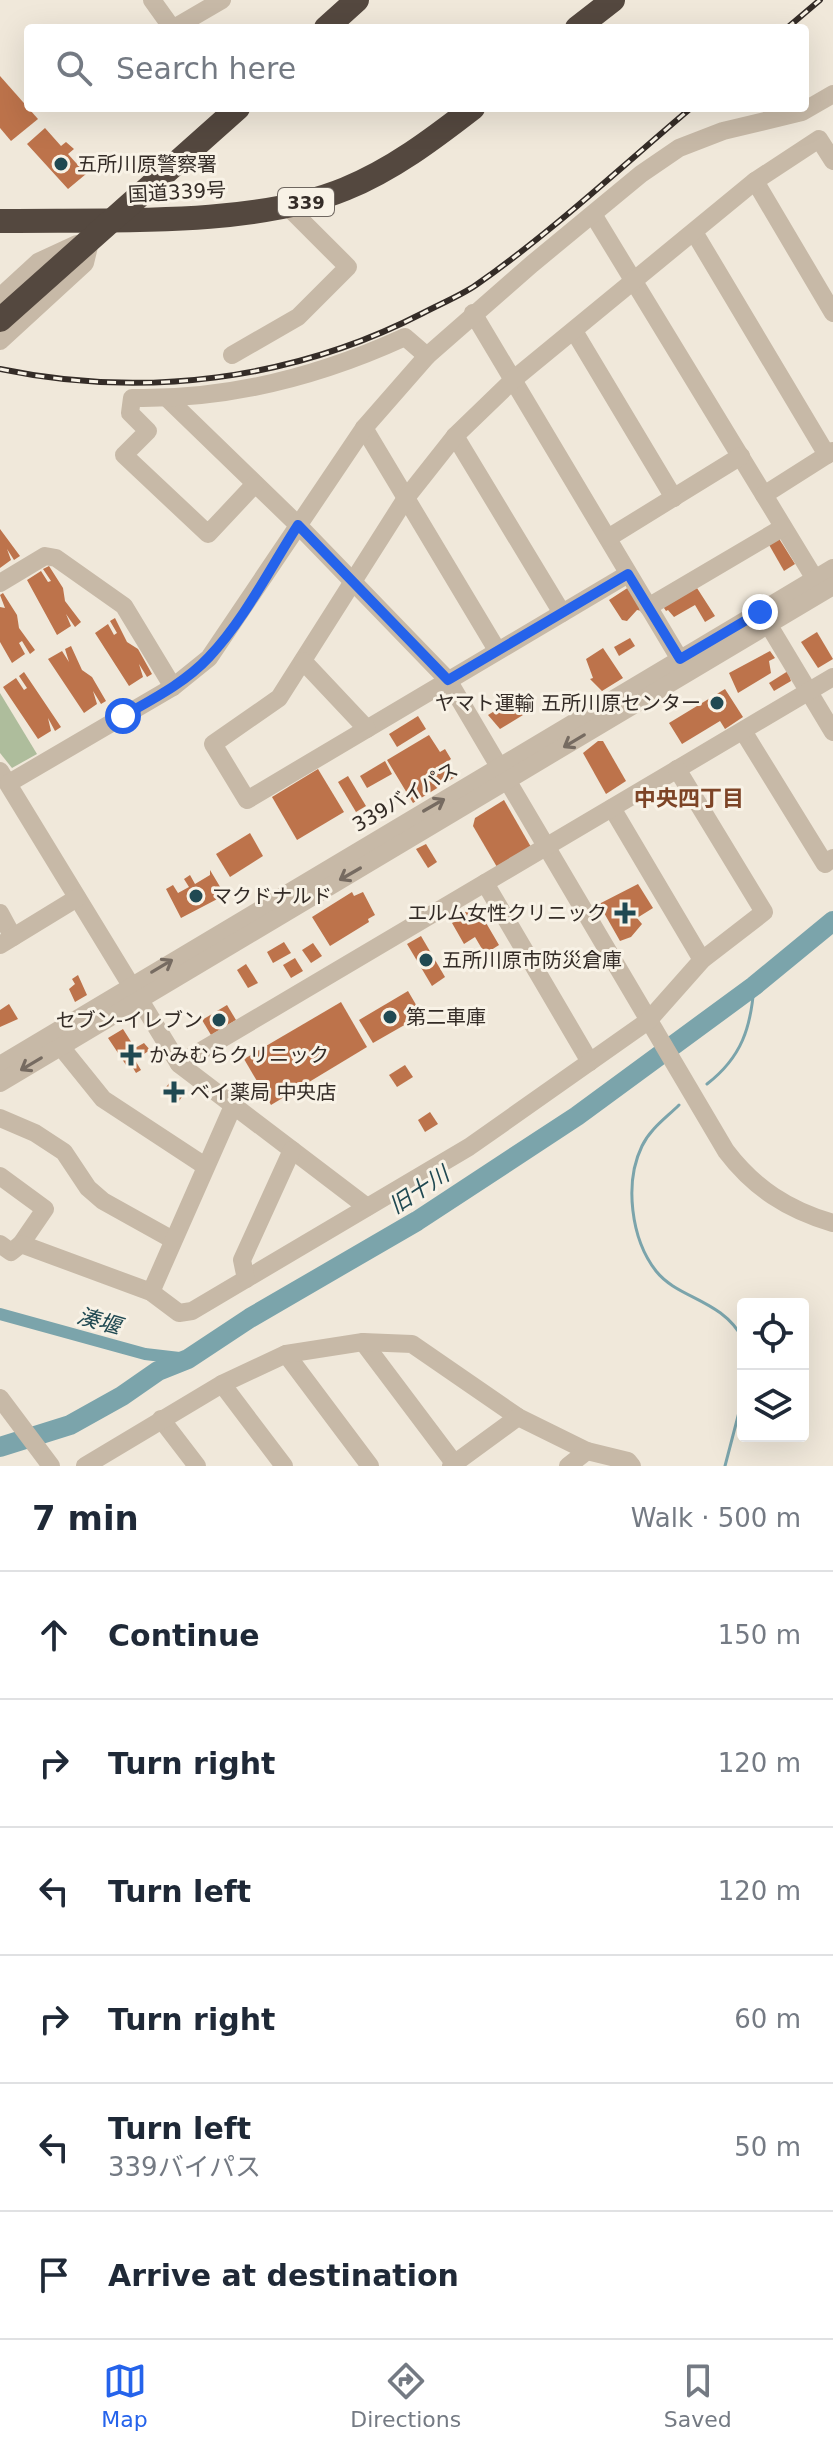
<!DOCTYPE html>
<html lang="en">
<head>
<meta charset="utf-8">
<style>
	body { margin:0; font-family:"DejaVu Sans","Noto Sans JP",sans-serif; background:#f2f2f3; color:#1f2937 }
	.controls { position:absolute; right:24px; bottom:24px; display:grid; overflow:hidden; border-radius:8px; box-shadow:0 8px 32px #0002 }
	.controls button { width:72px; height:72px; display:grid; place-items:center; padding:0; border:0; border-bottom:2px solid #e0e1e3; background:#fff; color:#1f2937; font:40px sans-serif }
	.stop { position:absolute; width:24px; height:24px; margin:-18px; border:6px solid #2563eb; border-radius:50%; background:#fff }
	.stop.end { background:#2563eb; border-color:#fff; box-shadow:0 2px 8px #0008 }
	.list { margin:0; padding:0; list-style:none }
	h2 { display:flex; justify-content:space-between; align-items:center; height:104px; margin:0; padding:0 32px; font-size:34px }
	h2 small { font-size:26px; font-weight:400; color:#747a83 }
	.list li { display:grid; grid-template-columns:52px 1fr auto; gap:24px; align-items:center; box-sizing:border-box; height:128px; padding:0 32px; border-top:2px solid #e0e1e3 }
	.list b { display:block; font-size:30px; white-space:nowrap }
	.list p { margin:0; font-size:26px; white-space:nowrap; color:#747a83 }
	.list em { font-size:26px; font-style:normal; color:#747a83 }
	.icon { flex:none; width:44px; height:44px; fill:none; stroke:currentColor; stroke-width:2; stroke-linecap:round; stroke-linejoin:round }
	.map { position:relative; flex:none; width:833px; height:1466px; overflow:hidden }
	.search { position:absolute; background:#fff; box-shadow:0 8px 32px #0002; left:24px; right:24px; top:24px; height:88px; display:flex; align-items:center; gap:20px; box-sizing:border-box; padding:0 28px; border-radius:8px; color:#747a83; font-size:30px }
	.sheet { height:872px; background:#fff }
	nav { display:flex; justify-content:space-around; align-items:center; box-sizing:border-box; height:112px; border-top:2px solid #e0e1e3; background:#fff; font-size:22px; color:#747a83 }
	nav a { display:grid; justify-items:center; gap:4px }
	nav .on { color:#2563eb }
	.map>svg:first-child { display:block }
</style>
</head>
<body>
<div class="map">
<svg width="833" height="1466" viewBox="0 0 833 1466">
	<rect width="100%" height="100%" fill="#f0e8da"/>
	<path fill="#aebd9c" d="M 0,693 L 37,754 L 12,768 L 0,753 Z"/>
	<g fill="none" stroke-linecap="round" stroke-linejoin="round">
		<g stroke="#7ba4ab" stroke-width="3">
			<path d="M 707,1084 C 742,1057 751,1027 754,986"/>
			<path d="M 679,1105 C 666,1118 650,1129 642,1146 C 624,1183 631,1239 656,1271 C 678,1299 722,1299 743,1339"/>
			<path d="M 725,1466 L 743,1397"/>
		</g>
		<path stroke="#7ba4ab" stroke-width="12" d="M 0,1314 L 145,1354 L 188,1359"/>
		<path stroke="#7ba4ab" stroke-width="20" d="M 0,1447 L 70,1425 L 122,1396 L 158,1371 L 188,1359 L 250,1318 L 417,1221 L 577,1116 L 754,986 L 833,921"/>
	</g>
	<g fill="#bd734b">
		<path d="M 0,76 L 38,119 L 11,141 L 0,128 Z"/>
		<path d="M 45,128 L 61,146 L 66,142 L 74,149 L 68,154 L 86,174 L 68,189 L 27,144 Z"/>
		<path d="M 0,529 L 20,556 L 14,560 L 7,549 L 11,560 L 0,568 Z"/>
		<path d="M 778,537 L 795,564 L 784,571 L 768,543 Z"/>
		<path d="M 49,566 L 63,588 L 65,601 L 81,622 L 75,627 L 66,614 L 71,626 L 57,635 L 27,580 L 41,571 L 48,582 L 51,581 L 43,569 Z"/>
		<path d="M 629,587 L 642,611 L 637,610 L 627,621 L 622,620 L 609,600 Z"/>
		<path d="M 697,588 L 715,616 L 705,622 L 695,605 L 674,617 L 668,610 L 666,611 L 662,605 Z"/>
		<path d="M 3,593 L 17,615 L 19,628 L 35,650 L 30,654 L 22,641 L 19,643 L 25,654 L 12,663 L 0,642 L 0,607 L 5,608 L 0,595 Z"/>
		<path d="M 115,618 L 127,642 L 138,649 L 152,674 L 147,677 L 139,664 L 143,677 L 129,686 L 95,633 L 108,624 L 114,635 L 117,633 L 110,621 Z"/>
		<path d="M 817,632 L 833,659 L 818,668 L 801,642 Z"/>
		<path d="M 630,638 L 635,646 L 619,656 L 614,647 Z"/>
		<path d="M 71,646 L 82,670 L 92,677 L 106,701 L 101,704 L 93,691 L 97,704 L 84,713 L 48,659 L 62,651 L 69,662 L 65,649 Z"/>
		<path d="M 603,648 L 623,678 L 602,691 L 590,679 L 593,678 L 586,659 Z"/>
		<path d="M 770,651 L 775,658 L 769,661 L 771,673 L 738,693 L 729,673 Z"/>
		<path d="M 788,671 L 791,681 L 774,691 L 769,683 Z"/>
		<path d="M 24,672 L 61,727 L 55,731 L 48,718 L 51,731 L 38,739 L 3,687 L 16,678 L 24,690 L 27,688 L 19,676 Z"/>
		<path d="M 725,689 L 743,717 L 725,729 L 720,721 L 682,744 L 669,723 Z"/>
		<path d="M 514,699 L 523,715 L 500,729 L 488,715 Z"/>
		<path d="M 418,716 L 426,729 L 397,747 L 389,734 Z"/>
		<path d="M 429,735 L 440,752 L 445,749 L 451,759 L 446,763 L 455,777 L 413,803 L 387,760 Z"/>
		<path d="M 598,741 L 603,741 L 626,781 L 606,794 L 583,753 Z"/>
		<path d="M 385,761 L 392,774 L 367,788 L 360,776 Z"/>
		<path d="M 318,769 L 344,812 L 297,840 L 272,797 Z"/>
		<path d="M 348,776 L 366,806 L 356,812 L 338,782 Z"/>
		<path d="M 504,800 L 531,847 L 497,867 L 473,826 L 475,818 Z"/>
		<path d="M 250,833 L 263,856 L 230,877 L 216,854 Z"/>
		<path d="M 426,844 L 437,862 L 428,868 L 416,849 Z"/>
		<path d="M 210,870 L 225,895 L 181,918 L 166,889 L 173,885 L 178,893 L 189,887 L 184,879 L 190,875 L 195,884 L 210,875 Z"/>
		<path d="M 638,884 L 653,908 L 637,918 L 642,924 L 631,937 L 620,941 L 599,904 Z"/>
		<path d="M 352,892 L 354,896 L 363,892 L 375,915 L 368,919 L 369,922 L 330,946 L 312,917 Z"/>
		<path d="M 475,904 L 499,945 L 485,954 L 475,937 L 464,944 L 452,923 Z"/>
		<path d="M 421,936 L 445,977 L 432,986 L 407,944 Z"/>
		<path d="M 284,942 L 291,953 L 273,963 L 267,952 Z"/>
		<path d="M 313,943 L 322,956 L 311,963 L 302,950 Z"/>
		<path d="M 295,958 L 303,971 L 291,978 L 283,965 Z"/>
		<path d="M 246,964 L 258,983 L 248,988 L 237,970 Z"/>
		<path d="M 78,975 L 87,995 L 75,1002 L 69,989 L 75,984 L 72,979 Z"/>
		<path d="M 408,991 L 422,1015 L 373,1043 L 359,1020 Z"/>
		<path d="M 341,1002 L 367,1047 L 271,1105 L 244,1059 Z"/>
		<path d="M 9,1004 L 18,1019 L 0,1027 L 0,1010 Z"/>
		<path d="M 227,1005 L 236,1020 L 211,1035 L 202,1020 Z"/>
		<path d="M 123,1029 L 135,1048 L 144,1043 L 150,1050 L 135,1060 L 141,1070 L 136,1073 L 130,1063 L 126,1065 L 108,1038 Z"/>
		<path d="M 405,1065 L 413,1077 L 397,1087 L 389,1075 Z"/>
		<path d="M 170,1082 L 184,1094 L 179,1101 L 164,1090 Z"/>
		<path d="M 430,1112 L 438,1124 L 425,1132 L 418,1120 Z"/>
	</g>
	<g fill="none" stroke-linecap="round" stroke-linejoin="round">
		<g stroke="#c7b9a7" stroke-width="18">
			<path d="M 152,0 L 172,28"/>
			<path d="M 174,28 L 222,0"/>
			<path d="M 755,181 L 833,313"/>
			<path d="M 594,216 L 764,495 L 833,451"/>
			<path d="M 694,232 L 827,455"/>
			<path d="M 0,297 L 38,262 L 77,244"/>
			<path d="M 473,313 L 685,668"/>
			<path d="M 574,331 L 674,498"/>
			<path d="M 0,341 L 85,263 L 91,238"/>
			<path d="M 232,355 L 298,317 L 348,267 L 287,206"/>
			<path d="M 168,399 L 298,525 L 448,680 L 726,1151 C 754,1188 788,1210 833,1223"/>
			<path d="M 364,428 L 497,650"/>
			<path d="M 455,436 L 562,613"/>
			<path d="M 255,484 L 208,534 L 124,455 L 148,431 L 130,413 L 132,398 C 227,400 320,376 405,337 L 427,356"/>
			<path d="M 764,495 L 815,579"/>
			<path d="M 608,538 L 741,456"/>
			<path d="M 628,574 L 247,800 L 213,744 L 279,698 L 406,498 L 455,436 L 514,379 L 755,181 L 819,139 L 833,161"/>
			<path d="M 0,583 L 45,556 L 56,558 L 124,606 L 173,687"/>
			<path d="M 648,607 L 782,528"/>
			<path d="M 762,614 L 833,732"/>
			<path d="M 303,661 L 367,729"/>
			<path d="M 743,731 L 825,864 L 833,858"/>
			<path d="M 0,771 L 179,1064 L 367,1207"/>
			<path d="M 9,783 L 173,687 L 209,658 L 364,428 L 427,356 L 532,264 L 641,174 L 679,148 L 723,131 L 802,112 L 833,94"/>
			<path d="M 612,808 L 702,960"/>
			<path d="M 485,883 L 590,1062"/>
			<path d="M 0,913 L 13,937"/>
			<path d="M 0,945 L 77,898"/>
			<path d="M 53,1037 L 103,1099 L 205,1166"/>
			<path d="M 179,1064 L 833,677"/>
			<path d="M 0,1065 L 833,568"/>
			<path d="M 0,1083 L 833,586"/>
			<path d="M 0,1118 L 35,1133 L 64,1152 L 88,1188 L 103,1201 L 173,1240"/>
			<path d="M 0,1176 L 45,1209 L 21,1244 L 11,1252 L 0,1244"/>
			<path d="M 21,1244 L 151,1292 L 179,1313 L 192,1311 L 469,1147 L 648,1021 L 702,960 L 764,912 L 677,769"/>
			<path d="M 246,1279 L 242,1260 L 292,1150"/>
			<path d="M 151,1292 L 233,1106"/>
			<path d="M 363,1342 L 454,1463"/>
			<path d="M 286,1354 L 370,1466"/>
			<path d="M 222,1384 L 284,1466"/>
			<path d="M 0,1398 L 51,1466"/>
			<path d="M 161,1419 L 197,1466"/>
			<path d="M 85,1466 L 222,1384 L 286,1354 L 363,1342 L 412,1344 L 518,1417 L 587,1451 L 628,1461 L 632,1466"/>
			<path d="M 451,1466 L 518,1417"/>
			<path d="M 568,1466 L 587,1451"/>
		</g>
		<g stroke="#54483f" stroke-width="24">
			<path d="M 326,28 L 357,0"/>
			<path d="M 577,28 L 613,0"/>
			<path d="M 0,221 C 103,219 250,228 345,189 C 392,170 433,139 473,108"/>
			<path d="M 0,320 L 238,108"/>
		</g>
		<g stroke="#342c27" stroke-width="6">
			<g id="rail">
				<path d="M 787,28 L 820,0"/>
				<path d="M 0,369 C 143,399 293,380 423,313 C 440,304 460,296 476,285 C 552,232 621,167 691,108"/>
			</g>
		</g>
		<use href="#rail" stroke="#f8f2e6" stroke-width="3" stroke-dasharray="9" stroke-linecap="butt"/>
	</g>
	<defs><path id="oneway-shaft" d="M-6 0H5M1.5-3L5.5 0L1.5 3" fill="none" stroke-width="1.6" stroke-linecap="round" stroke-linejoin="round" transform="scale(2)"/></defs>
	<g stroke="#766b61">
		<use href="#oneway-shaft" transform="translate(574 741) rotate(149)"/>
		<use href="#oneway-shaft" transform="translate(434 805) rotate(-30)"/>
		<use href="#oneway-shaft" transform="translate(350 874) rotate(150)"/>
		<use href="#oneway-shaft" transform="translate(162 966) rotate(-31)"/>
		<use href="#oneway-shaft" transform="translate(31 1064) rotate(149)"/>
	</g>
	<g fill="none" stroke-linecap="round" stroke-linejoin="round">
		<path stroke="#2563eb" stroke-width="10" d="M 123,716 C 153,699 186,682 209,657 C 245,619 270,568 298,525 L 448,680 L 628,574 L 680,659 L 760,612"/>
	</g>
	<g fill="#204952" stroke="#f8f2e6" stroke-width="3">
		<circle cx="61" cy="164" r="8"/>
		<circle cx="717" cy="703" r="8"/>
		<circle cx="196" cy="896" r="8"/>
		<path d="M621 901h8v8h8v8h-8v8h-8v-8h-8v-8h8z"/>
		<circle cx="426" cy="960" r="8"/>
		<circle cx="390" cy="1017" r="8"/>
		<circle cx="219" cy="1020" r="8"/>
		<path d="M127 1043h8v8h8v8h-8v8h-8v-8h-8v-8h8z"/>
		<path d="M170 1080h8v8h8v8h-8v8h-8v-8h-8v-8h8z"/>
	</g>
	<g text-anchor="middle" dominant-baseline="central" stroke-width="6" stroke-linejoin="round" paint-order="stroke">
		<rect fill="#f8f2e6" stroke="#6f6760" stroke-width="2" x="278" y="188" width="56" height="28" rx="6"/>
		<g font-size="18" font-weight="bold" fill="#342c27">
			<text x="306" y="202">339</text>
		</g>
		<g font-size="20" fill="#342c27" stroke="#f8f2e6" text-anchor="start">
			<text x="77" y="164">五所川原警察署</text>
			<text x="701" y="703" text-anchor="end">ヤマト運輸 五所川原センター</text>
			<text x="212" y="896">マクドナルド</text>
			<text x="607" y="913" text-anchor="end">エルム女性クリニック</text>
			<text x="442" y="960">五所川原市防災倉庫</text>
			<text x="406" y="1017">第二車庫</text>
			<text x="203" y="1020" text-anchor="end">セブン-イレブン</text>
			<text x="149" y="1055">かみむらクリニック</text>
			<text x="190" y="1092">ベイ薬局 中央店</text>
		</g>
		<g font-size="20" fill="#342c27" stroke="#f8f2e6">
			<text transform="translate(177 192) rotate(-3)">国道339号</text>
			<text transform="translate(405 797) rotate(-30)">339バイパス</text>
		</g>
		<g font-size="22" font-weight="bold" fill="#7d4426" stroke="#f8f2e6">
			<text x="689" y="798">中央四丁目</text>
		</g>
		<g font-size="22" font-style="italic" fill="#204952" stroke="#f8f2e6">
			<text transform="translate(419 1190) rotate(-33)">旧十川</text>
			<text transform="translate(99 1321) rotate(16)">湊堰</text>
		</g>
	</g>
</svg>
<div class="controls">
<button><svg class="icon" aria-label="locate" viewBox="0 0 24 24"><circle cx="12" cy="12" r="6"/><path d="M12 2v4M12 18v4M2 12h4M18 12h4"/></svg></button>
<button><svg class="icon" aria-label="layers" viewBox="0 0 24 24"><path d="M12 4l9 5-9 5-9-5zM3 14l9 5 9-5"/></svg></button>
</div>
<div class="stop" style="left:123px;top:716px"></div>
<div class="stop end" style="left:760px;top:612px"></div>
<div class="search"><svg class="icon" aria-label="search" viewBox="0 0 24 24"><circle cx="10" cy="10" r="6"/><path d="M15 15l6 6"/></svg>Search here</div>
</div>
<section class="sheet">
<h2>7 min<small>Walk · 500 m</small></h2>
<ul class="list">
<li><svg class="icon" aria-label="ahead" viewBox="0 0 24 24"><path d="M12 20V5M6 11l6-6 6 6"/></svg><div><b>Continue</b></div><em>150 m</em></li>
<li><svg class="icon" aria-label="right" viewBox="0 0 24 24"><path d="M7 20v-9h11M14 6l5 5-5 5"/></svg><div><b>Turn right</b></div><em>120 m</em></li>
<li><svg class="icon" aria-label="left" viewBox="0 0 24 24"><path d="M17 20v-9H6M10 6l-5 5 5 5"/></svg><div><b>Turn left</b></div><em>120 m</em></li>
<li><svg class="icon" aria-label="right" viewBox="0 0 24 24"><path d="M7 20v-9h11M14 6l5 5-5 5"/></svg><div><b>Turn right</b></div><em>60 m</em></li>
<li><svg class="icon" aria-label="left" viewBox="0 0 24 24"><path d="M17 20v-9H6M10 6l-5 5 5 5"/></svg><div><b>Turn left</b><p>339バイパス</p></div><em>50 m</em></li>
<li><svg class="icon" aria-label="arrive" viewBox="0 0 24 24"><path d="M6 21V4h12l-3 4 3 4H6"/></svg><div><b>Arrive at destination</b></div></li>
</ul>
</section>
<nav>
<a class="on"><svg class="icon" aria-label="map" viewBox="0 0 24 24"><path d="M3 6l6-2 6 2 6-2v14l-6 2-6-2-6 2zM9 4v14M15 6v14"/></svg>Map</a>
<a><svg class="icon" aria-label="directions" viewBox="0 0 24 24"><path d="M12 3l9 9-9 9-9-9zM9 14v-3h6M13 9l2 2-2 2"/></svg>Directions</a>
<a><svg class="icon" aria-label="saved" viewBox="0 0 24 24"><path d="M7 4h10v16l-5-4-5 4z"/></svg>Saved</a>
</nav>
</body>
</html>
